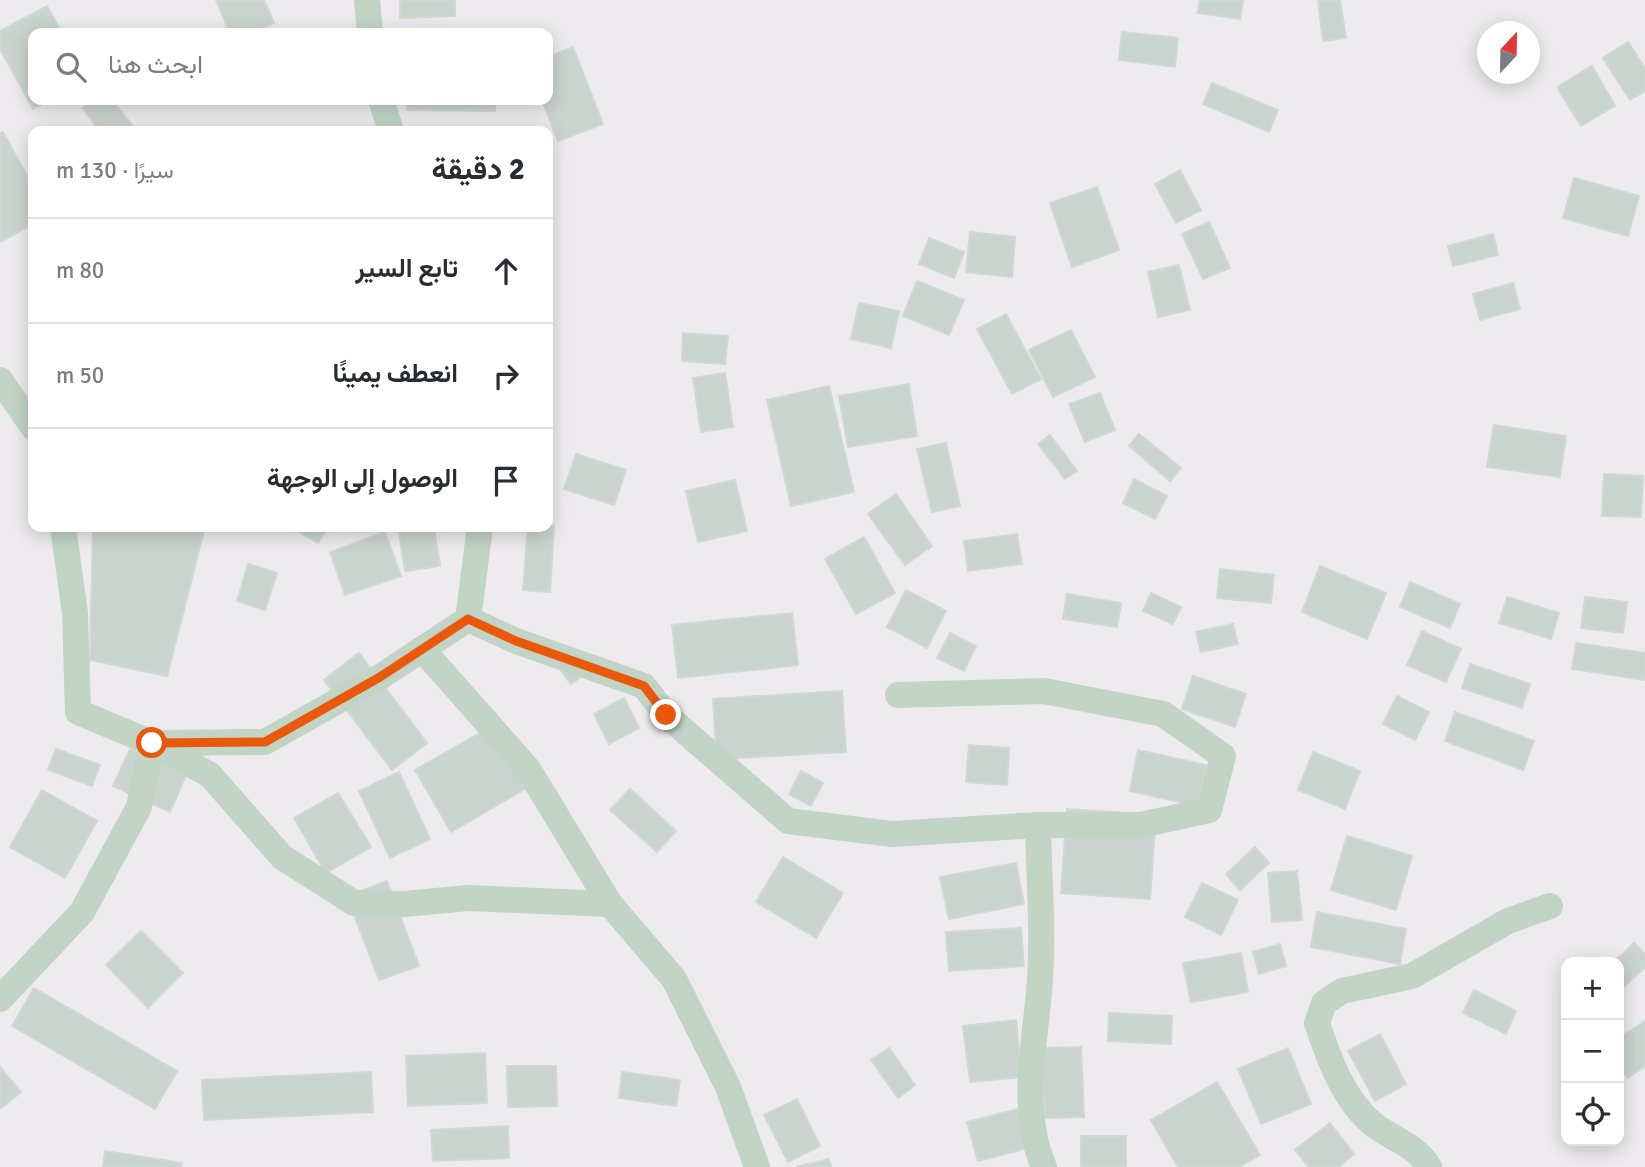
<!DOCTYPE html>
<html lang="ar">
<head>
<meta charset="utf-8">
<style>
	body { margin:0; font-family:Signika,Vazirmatn,sans-serif; background:#f2f2f3; color:#2b2b33; direction:rtl }
	.controls { position:absolute; right:21px; bottom:21px; display:grid; overflow:hidden; border-radius:14px; box-shadow:0 4px 18px #0003 }
	.controls button { width:63px; height:63px; display:grid; place-items:center; padding:0; border:0; border-bottom:2px solid #e1e1e2; background:#fff; color:#2b2b33; font:35px sans-serif }
	.compass { position:absolute; left:1477px; top:21px; width:63px; height:63px; border-radius:50%; background:#fff; box-shadow:0 4px 18px #0003; rotate:22deg }
	.stop { position:absolute; width:21px; height:21px; margin:-16px; border:5px solid #ea580c; border-radius:50%; background:#fff }
	.stop.end { background:#ea580c; border-color:#fff; box-shadow:0 2px 7px #0008 }
	.list { margin:0; padding:0; list-style:none }
	h2 { display:flex; justify-content:space-between; align-items:center; height:91px; margin:0; padding:0 28px; font-size:30px }
	h2 small { font-size:23px; font-weight:400; color:#7c7c81 }
	.list li { display:grid; grid-template-columns:46px 1fr auto; gap:21px; align-items:center; box-sizing:border-box; height:105px; padding:0 28px; border-top:2px solid #e1e1e2 }
	.list b { display:block; font-size:26px; white-space:nowrap }
	.list em { font-size:23px; font-style:normal; color:#7c7c81 }
	.icon { flex:none; width:38px; height:38px; fill:none; stroke:currentColor; stroke-width:2; stroke-linecap:round; stroke-linejoin:round }
	.map { position:relative; flex:none; width:1645px; height:1167px; overflow:hidden; direction:ltr }
	.search { position:absolute; background:#fff; box-shadow:0 4px 18px #0003; left:28px; top:28px; width:525px; height:77px; display:flex; align-items:center; gap:18px; box-sizing:border-box; padding:0 24px; border-radius:14px; color:#7c7c81; font-size:26px }
	.panel { position:absolute; background:#fff; box-shadow:0 4px 18px #0003; left:28px; top:126px; width:525px; height:406px; border-radius:14px; direction:rtl }
	.map>svg:first-child { display:block }
</style>
</head>
<body>
<div class="map">
<svg width="1645" height="1167" viewBox="0 0 1645 1167">
	<rect width="100%" height="100%" fill="#eeebef"/>
	<g fill="#cad4ce" stroke="#cfd8d3" stroke-width="2">
		<path d="M 216,0 L 264,0 L 274,23 L 249,33 L 230,33 Z"/>
		<path d="M 400,0 L 455,0 L 455,16 L 400,18 Z"/>
		<path d="M 1200,0 L 1243,0 L 1240,19 L 1198,13 Z"/>
		<path d="M 1318,0 L 1340,0 L 1346,38 L 1323,41 Z"/>
		<path d="M 47,6 L 62,33 L 33,33 L 33,100 L 50,100 L 33,109 L 0,49 L 0,31 Z"/>
		<path d="M 1122,32 L 1178,38 L 1175,67 L 1119,60 Z"/>
		<path d="M 1628,42 L 1645,68 L 1645,91 L 1630,100 L 1603,58 Z"/>
		<path d="M 573,47 L 603,124 L 558,141 L 542,100 L 548,100 L 548,57 Z"/>
		<path d="M 1592,66 L 1615,106 L 1581,126 L 1557,87 Z"/>
		<path d="M 1212,83 L 1278,110 L 1269,132 L 1203,104 Z"/>
		<path d="M 92,100 L 112,100 L 137,131 L 100,131 L 82,108 Z"/>
		<path d="M 407,100 L 495,100 L 495,111 L 407,110 Z"/>
		<path d="M 3,132 L 33,187 L 33,224 L 0,242 L 0,133 Z"/>
		<path d="M 1180,170 L 1201,210 L 1176,223 L 1155,184 Z"/>
		<path d="M 1574,178 L 1639,196 L 1628,236 L 1563,218 Z"/>
		<path d="M 1097,187 L 1119,250 L 1072,267 L 1050,203 Z"/>
		<path d="M 1209,222 L 1230,268 L 1203,279 L 1182,234 Z"/>
		<path d="M 970,232 L 1015,237 L 1012,277 L 966,272 Z"/>
		<path d="M 1493,234 L 1498,255 L 1453,266 L 1448,246 Z"/>
		<path d="M 929,238 L 964,252 L 954,278 L 919,264 Z"/>
		<path d="M 29,258 L 33,258 L 33,314 Z"/>
		<path d="M 1179,265 L 1190,310 L 1158,317 L 1148,272 Z"/>
		<path d="M 917,281 L 964,300 L 949,335 L 903,316 Z"/>
		<path d="M 1513,283 L 1520,309 L 1480,320 L 1473,294 Z"/>
		<path d="M 859,303 L 899,311 L 891,348 L 851,339 Z"/>
		<path d="M 1006,314 L 1041,379 L 1012,394 L 977,329 Z"/>
		<path d="M 1071,330 L 1095,377 L 1053,397 L 1029,350 Z"/>
		<path d="M 683,333 L 728,336 L 725,364 L 682,361 Z"/>
		<path d="M 725,373 L 733,427 L 701,432 L 693,378 Z"/>
		<path d="M 909,384 L 917,436 L 848,447 L 839,396 Z"/>
		<path d="M 829,386 L 854,492 L 791,506 L 767,400 Z"/>
		<path d="M 1100,393 L 1115,430 L 1085,442 L 1069,404 Z"/>
		<path d="M 1494,425 L 1566,436 L 1560,477 L 1487,467 Z"/>
		<path d="M 1139,434 L 1181,468 L 1170,481 L 1129,446 Z"/>
		<path d="M 1050,435 L 1077,471 L 1065,479 L 1038,444 Z"/>
		<path d="M 946,443 L 960,506 L 932,512 L 917,449 Z"/>
		<path d="M 576,454 L 626,470 L 614,505 L 564,489 Z"/>
		<path d="M 1604,474 L 1643,476 L 1641,517 L 1602,516 Z"/>
		<path d="M 1134,479 L 1167,496 L 1155,519 L 1123,503 Z"/>
		<path d="M 735,480 L 747,531 L 698,542 L 686,491 Z"/>
		<path d="M 896,494 L 932,546 L 905,565 L 868,514 Z"/>
		<path d="M 554,526 L 550,592 L 523,590 L 528,527 Z"/>
		<path d="M 93,527 L 205,527 L 167,676 L 90,660 Z"/>
		<path d="M 291,527 L 328,527 L 318,543 Z"/>
		<path d="M 398,527 L 434,527 L 440,566 L 405,571 Z"/>
		<path d="M 385,532 L 401,576 L 345,595 L 330,552 Z"/>
		<path d="M 1017,534 L 1022,564 L 968,571 L 964,541 Z"/>
		<path d="M 864,537 L 895,593 L 856,614 L 825,559 Z"/>
		<path d="M 248,564 L 277,573 L 265,610 L 237,601 Z"/>
		<path d="M 1320,566 L 1386,593 L 1367,639 L 1302,612 Z"/>
		<path d="M 1220,569 L 1274,575 L 1271,603 L 1217,598 Z"/>
		<path d="M 1410,582 L 1460,604 L 1450,628 L 1400,607 Z"/>
		<path d="M 906,590 L 946,611 L 927,648 L 887,627 Z"/>
		<path d="M 1151,593 L 1181,607 L 1173,624 L 1143,611 Z"/>
		<path d="M 1067,594 L 1121,603 L 1117,627 L 1063,619 Z"/>
		<path d="M 1507,597 L 1559,613 L 1551,639 L 1499,623 Z"/>
		<path d="M 1585,597 L 1627,602 L 1623,633 L 1581,628 Z"/>
		<path d="M 792,613 L 798,665 L 678,678 L 672,625 Z"/>
		<path d="M 1233,624 L 1238,644 L 1201,652 L 1196,632 Z"/>
		<path d="M 1422,631 L 1461,649 L 1446,682 L 1407,665 Z"/>
		<path d="M 950,633 L 976,646 L 964,671 L 937,658 Z"/>
		<path d="M 1576,643 L 1645,653 L 1645,680 L 1572,669 Z"/>
		<path d="M 359,653 L 427,743 L 392,770 L 324,680 Z"/>
		<path d="M 1470,664 L 1530,684 L 1522,708 L 1462,688 Z"/>
		<path d="M 557,665 L 590,670 L 571,684 Z"/>
		<path d="M 1193,676 L 1246,694 L 1235,727 L 1182,709 Z"/>
		<path d="M 842,691 L 846,752 L 717,759 L 713,699 Z"/>
		<path d="M 1397,696 L 1429,712 L 1415,740 L 1383,724 Z"/>
		<path d="M 624,698 L 639,728 L 609,744 L 594,714 Z"/>
		<path d="M 1455,712 L 1534,741 L 1523,770 L 1445,741 Z"/>
		<path d="M 494,725 L 530,786 L 451,832 L 415,770 Z"/>
		<path d="M 969,745 L 1009,748 L 1007,785 L 966,782 Z"/>
		<path d="M 56,749 L 100,765 L 92,786 L 48,770 Z"/>
		<path d="M 130,749 L 186,775 L 170,812 L 113,786 Z"/>
		<path d="M 1138,750 L 1206,765 L 1198,806 L 1130,791 Z"/>
		<path d="M 1313,752 L 1360,771 L 1345,809 L 1298,790 Z"/>
		<path d="M 801,771 L 823,783 L 811,806 L 789,794 Z"/>
		<path d="M 399,772 L 430,839 L 390,858 L 359,791 Z"/>
		<path d="M 630,789 L 676,831 L 657,852 L 610,810 Z"/>
		<path d="M 42,790 L 97,821 L 65,878 L 10,847 Z"/>
		<path d="M 338,793 L 371,847 L 326,873 L 294,818 Z"/>
		<path d="M 1067,809 L 1156,815 L 1150,899 L 1061,893 Z"/>
		<path d="M 1347,836 L 1412,856 L 1396,910 L 1331,890 Z"/>
		<path d="M 1255,847 L 1269,863 L 1240,890 L 1226,874 Z"/>
		<path d="M 783,857 L 843,893 L 816,938 L 756,902 Z"/>
		<path d="M 1016,863 L 1024,904 L 949,919 L 940,877 Z"/>
		<path d="M 1297,871 L 1302,920 L 1272,922 L 1268,873 Z"/>
		<path d="M 387,881 L 419,966 L 379,980 L 347,896 Z"/>
		<path d="M 1202,883 L 1238,900 L 1221,935 L 1185,917 Z"/>
		<path d="M 1317,912 L 1406,929 L 1400,964 L 1311,947 Z"/>
		<path d="M 1021,928 L 1024,966 L 949,971 L 946,932 Z"/>
		<path d="M 141,931 L 183,973 L 148,1008 L 106,965 Z"/>
		<path d="M 1634,943 L 1645,954 L 1645,967 L 1620,991 L 1619,962 L 1614,962 Z"/>
		<path d="M 1280,944 L 1286,966 L 1259,974 L 1253,952 Z"/>
		<path d="M 1241,953 L 1248,992 L 1191,1002 L 1183,963 Z"/>
		<path d="M 34,988 L 177,1071 L 155,1109 L 12,1026 Z"/>
		<path d="M 1474,990 L 1516,1011 L 1506,1034 L 1463,1013 Z"/>
		<path d="M 1109,1013 L 1172,1016 L 1171,1044 L 1108,1041 Z"/>
		<path d="M 1016,1020 L 1022,1077 L 970,1082 L 963,1026 Z"/>
		<path d="M 1645,1021 L 1645,1066 L 1628,1078 L 1619,1065 L 1619,1038 Z"/>
		<path d="M 1380,1034 L 1406,1084 L 1375,1101 L 1348,1051 Z"/>
		<path d="M 1081,1047 L 1084,1117 L 1045,1118 L 1042,1048 Z"/>
		<path d="M 889,1048 L 915,1085 L 898,1098 L 871,1060 Z"/>
		<path d="M 1288,1048 L 1311,1104 L 1261,1124 L 1238,1069 Z"/>
		<path d="M 485,1053 L 487,1103 L 408,1106 L 406,1056 Z"/>
		<path d="M 507,1066 L 556,1066 L 557,1106 L 508,1107 Z"/>
		<path d="M 0,1067 L 21,1092 L 0,1109 Z"/>
		<path d="M 371,1072 L 373,1112 L 204,1120 L 202,1080 Z"/>
		<path d="M 622,1072 L 680,1080 L 676,1106 L 619,1098 Z"/>
		<path d="M 1217,1082 L 1260,1155 L 1239,1167 L 1178,1167 L 1151,1120 Z"/>
		<path d="M 797,1099 L 820,1146 L 788,1162 L 764,1115 Z"/>
		<path d="M 1018,1109 L 1028,1148 L 978,1161 L 967,1122 Z"/>
		<path d="M 1330,1123 L 1354,1154 L 1338,1167 L 1309,1167 L 1295,1150 Z"/>
		<path d="M 508,1126 L 509,1158 L 433,1161 L 431,1130 Z"/>
		<rect x="1081" y="1136" width="45" height="31"/>
		<path d="M 105,1151 L 182,1163 L 181,1167 L 103,1167 Z"/>
		<path d="M 829,1159 L 831,1167 L 796,1167 Z"/>
	</g>
	<g fill="none" stroke-linecap="round" stroke-linejoin="round">
		<g stroke="#c1d4c6" stroke-width="26">
			<path d="M 367,0 L 370,33"/>
			<path d="M 381,100 L 391,131"/>
			<path d="M 0,380 L 33,427"/>
			<path d="M 63,527 L 75,613 L 78,712 L 152,743 L 265,742 L 380,677 L 468,619 L 480,527"/>
			<path d="M 468,619 L 516,641 L 644,686 L 666,715 L 788,821 L 892,834 L 1038,825 L 1141,825 L 1209,810 L 1223,756 L 1163,714 L 1044,691 L 898,695"/>
			<path d="M 422,649 L 528,769 L 610,904 L 674,979 L 728,1087 L 757,1167"/>
			<path d="M 1038,825 C 1039,880 1044,937 1039,992 C 1034,1050 1020,1111 1044,1167"/>
			<path d="M 0,999 L 82,912 L 139,807 L 152,743 L 210,775 L 282,857 L 354,903 L 404,904 L 468,898 L 610,904"/>
			<path d="M 1429,1167 C 1416,1145 1394,1140 1374,1125 C 1344,1101 1329,1059 1317,1023 L 1324,1003 L 1342,991 L 1412,976 L 1508,921 L 1550,906"/>
		</g>
	</g>
	<g fill="none" stroke-linecap="round" stroke-linejoin="round">
		<path stroke="#ea580c" stroke-width="9" d="M 152,743 L 265,742 L 380,677 L 468,619 L 516,641 L 644,686 L 666,715"/>
	</g>
</svg>
<div class="controls">
<button>+</button>
<button>−</button>
<button><svg class="icon" aria-label="locate" viewBox="0 0 24 24"><circle cx="12" cy="12" r="6"/><path d="M12 2v4M12 18v4M2 12h4M18 12h4"/></svg></button>
</div>
<svg class="compass" viewBox="-18 -18 36 36"><path d="M0-13l5 13h-10z" fill="#e53935"/><path d="M0 13l5-13h-10z" fill="#7c7c81"/></svg>
<div class="stop" style="left:152px;top:743px"></div>
<div class="stop end" style="left:666px;top:715px"></div>
<div class="search"><svg class="icon" aria-label="search" viewBox="0 0 24 24"><circle cx="10" cy="10" r="6"/><path d="M15 15l6 6"/></svg>ابحث هنا</div>
<section class="panel">
<h2>2 دقيقة<small>سيرًا · 130 m</small></h2>
<ul class="list">
<li><svg class="icon" aria-label="ahead" viewBox="0 0 24 24"><path d="M12 20V5M6 11l6-6 6 6"/></svg><div><b>تابع السير</b></div><em>80 m</em></li>
<li><svg class="icon" aria-label="right" viewBox="0 0 24 24"><path d="M7 20v-9h11M14 6l5 5-5 5"/></svg><div><b>انعطف يمينًا</b></div><em>50 m</em></li>
<li><svg class="icon" aria-label="arrive" viewBox="0 0 24 24"><path d="M6 21V4h12l-3 4 3 4H6"/></svg><div><b>الوصول إلى الوجهة</b></div></li>
</ul>
</section>
</div>
</body>
</html>
